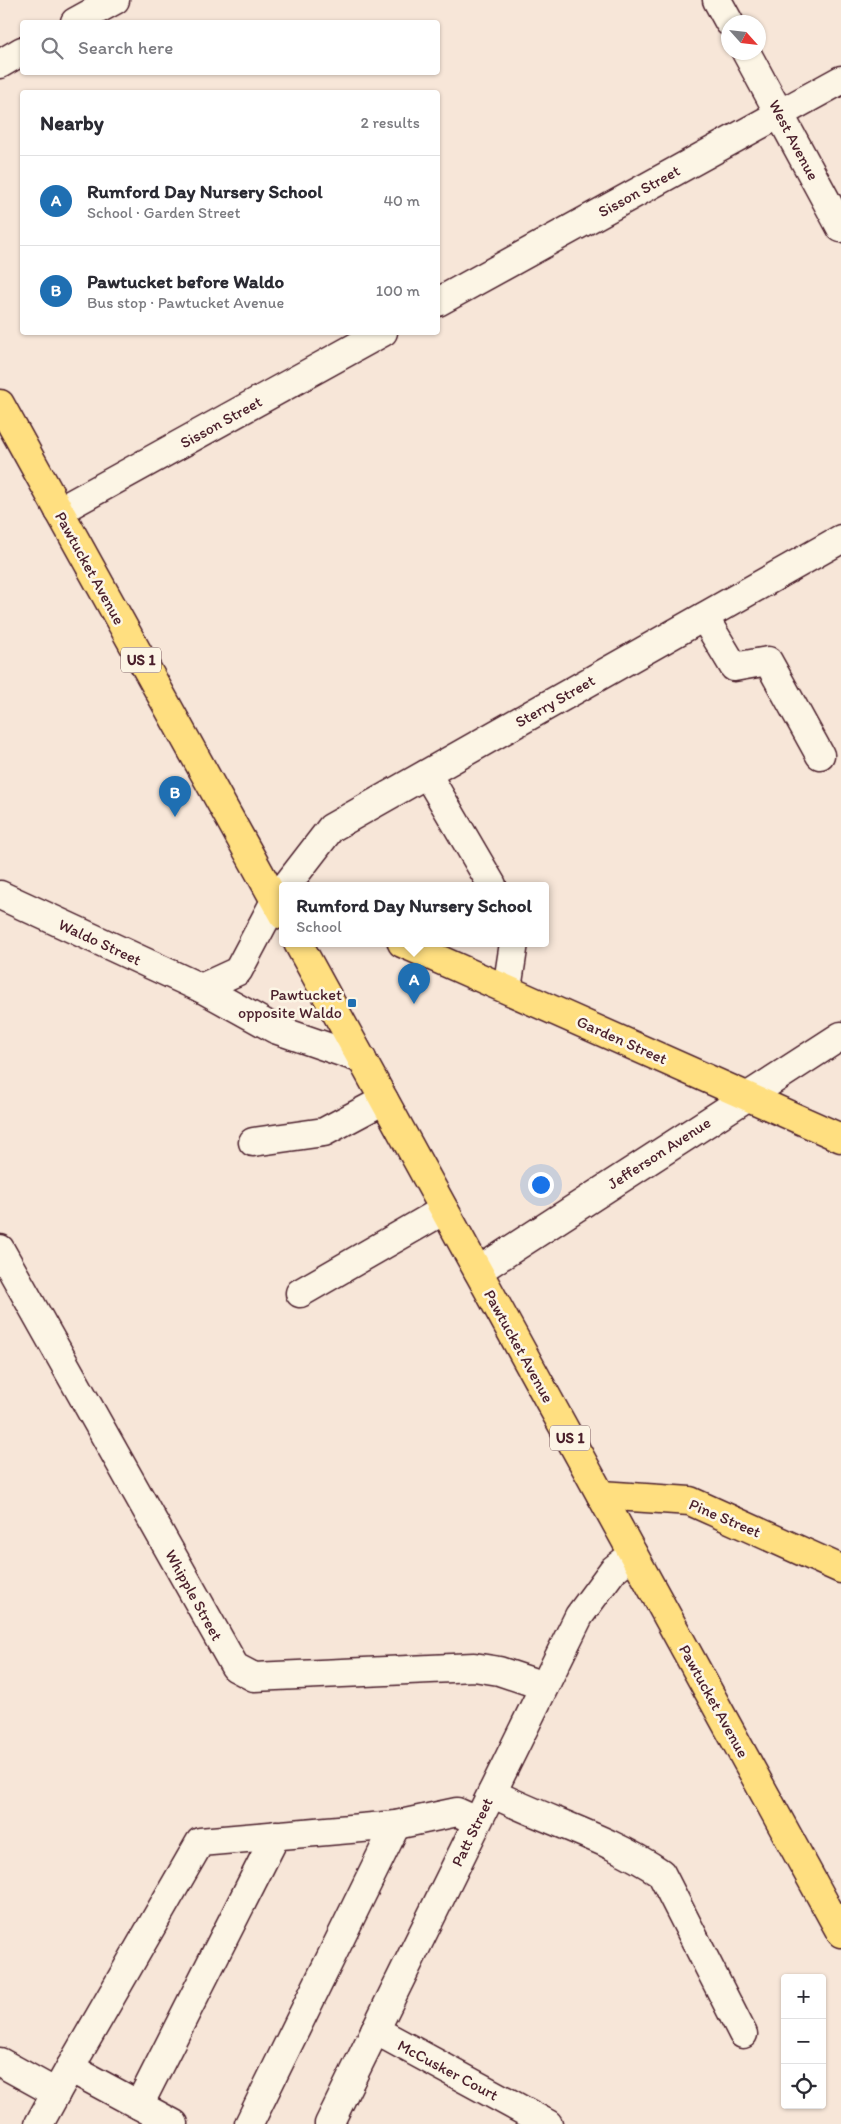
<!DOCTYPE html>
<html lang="en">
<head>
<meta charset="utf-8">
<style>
	body { margin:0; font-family:Itim,sans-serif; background:#f2f2f3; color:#2b2b33 }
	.controls { position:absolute; right:15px; bottom:15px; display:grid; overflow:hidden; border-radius:5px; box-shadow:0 1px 4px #0004 }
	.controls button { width:45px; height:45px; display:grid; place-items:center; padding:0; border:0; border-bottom:1px solid #e1e1e2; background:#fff; color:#2b2b33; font:25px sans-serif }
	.compass { position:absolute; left:721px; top:15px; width:45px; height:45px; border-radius:50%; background:#fff; box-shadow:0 1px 4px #0004; rotate:117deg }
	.you { position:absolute; left:540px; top:1184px; width:18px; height:18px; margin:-12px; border:4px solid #fff; border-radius:50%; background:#1a73e8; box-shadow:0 0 0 8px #1a73e833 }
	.badge { display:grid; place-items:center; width:32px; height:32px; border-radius:50%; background:#1f6fb2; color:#fff; font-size:16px; font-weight:700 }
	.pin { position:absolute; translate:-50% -41px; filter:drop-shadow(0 1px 2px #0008) }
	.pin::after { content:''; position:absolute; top:26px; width:18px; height:15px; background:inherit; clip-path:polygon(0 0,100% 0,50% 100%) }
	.popup { position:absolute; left:279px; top:882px; width:270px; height:65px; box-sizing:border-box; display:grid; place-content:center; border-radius:5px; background:#fff; filter:drop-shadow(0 1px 4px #0005); font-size:16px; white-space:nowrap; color:#7c7c81 }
	.popup b { font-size:19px; color:#2b2b33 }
	.popup::after { content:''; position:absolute; left:50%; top:100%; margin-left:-10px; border:10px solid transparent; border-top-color:#fff }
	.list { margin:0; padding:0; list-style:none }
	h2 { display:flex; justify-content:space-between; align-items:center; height:65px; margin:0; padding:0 20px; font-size:21px }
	h2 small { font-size:16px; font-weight:400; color:#7c7c81 }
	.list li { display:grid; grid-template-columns:32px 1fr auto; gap:15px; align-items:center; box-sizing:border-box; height:90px; padding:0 20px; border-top:1px solid #e1e1e2 }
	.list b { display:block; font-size:19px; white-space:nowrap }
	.list p { margin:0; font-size:16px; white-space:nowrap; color:#7c7c81 }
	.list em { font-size:16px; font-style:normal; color:#7c7c81 }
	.icon { flex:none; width:28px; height:28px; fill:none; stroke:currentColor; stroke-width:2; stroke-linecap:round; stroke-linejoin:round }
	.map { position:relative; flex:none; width:841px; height:2124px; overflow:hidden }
	.search { position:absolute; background:#fff; box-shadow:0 1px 4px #0004; left:20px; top:20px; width:420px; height:55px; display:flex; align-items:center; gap:12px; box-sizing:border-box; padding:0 18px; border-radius:5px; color:#7c7c81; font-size:19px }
	.panel { position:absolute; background:#fff; box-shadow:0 1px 4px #0004; left:20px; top:90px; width:420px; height:245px; border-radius:5px }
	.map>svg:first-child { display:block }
</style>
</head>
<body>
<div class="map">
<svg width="841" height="2124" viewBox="0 0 841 2124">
	<rect width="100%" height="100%" fill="#f7e6d8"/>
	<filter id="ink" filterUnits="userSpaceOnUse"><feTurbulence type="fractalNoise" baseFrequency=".02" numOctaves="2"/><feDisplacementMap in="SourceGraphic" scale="10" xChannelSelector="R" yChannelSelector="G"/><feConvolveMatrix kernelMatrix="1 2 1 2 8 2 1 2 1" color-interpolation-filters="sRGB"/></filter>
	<g filter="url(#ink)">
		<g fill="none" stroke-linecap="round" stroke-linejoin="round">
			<g stroke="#4a1f2b" stroke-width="31">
				<g id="minor">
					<path d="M 717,0 L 729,22"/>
					<path d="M 75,22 L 115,0"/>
					<path d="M 746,52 L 841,228"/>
					<path d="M 0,64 L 22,51"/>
					<path d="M 438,302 L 841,80"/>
					<path d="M 59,511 L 383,332"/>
					<path d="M 704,617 L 734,667 L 768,661 L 820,755"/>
					<path d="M 427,774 L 492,885"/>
					<path d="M 287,885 L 331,828 L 841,539"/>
					<path d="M 0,895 L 201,988 L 238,971 L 275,901 L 283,891"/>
					<path d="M 201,988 L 275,1029 L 362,1059"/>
					<path d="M 507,989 L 514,943"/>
					<path d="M 253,1142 L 324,1132 L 384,1100"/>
					<path d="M 0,1249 L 235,1667 L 254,1677 L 474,1667 L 499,1671 L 544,1686"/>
					<path d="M 478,1271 L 841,1036"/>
					<path d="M 300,1293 L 444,1210"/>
					<path d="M 492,1793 C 547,1821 609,1838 661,1873 L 743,2034"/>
					<path d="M 375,2030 L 548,2124"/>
					<path d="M 0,2062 L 56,2093 L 70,2068 L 174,2124"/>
					<path d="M 70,2068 L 200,1842 L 396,1825 L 457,1812 L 477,1821"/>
					<path d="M 139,2105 L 276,1835"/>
					<path d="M 39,2124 L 56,2093"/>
					<path d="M 249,2124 L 396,1825"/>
					<path d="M 329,2124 L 579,1616 L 613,1570 L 633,1554"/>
				</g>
			</g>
			<g stroke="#4a1f2b" stroke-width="31">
				<g id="major">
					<path d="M 0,404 L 283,915"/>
					<path d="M 298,943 L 841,1933"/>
					<path d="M 402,943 L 841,1138"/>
					<path d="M 601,1495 L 690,1501 L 841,1569"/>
				</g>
			</g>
			<use href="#minor" stroke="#fcf5e5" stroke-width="28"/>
			<use href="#major" stroke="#ffdf80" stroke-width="28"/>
		</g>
	</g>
	<rect fill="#1f6fb2" stroke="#fcf5e5" stroke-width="2" x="347" y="998" width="10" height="10" rx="2.5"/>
	<g text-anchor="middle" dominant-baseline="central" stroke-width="5" stroke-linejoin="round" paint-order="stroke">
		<g fill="#fcf5e5" stroke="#7f5f63" stroke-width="1">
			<rect x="121" y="647.5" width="40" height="25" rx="4"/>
			<rect x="550" y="1425.5" width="40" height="25" rx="4"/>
		</g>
		<g font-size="15" font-weight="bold" fill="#4a1f2b">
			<text x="141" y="660">US 1</text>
			<text x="570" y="1438">US 1</text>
		</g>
		<g font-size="16" fill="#4a1f2b" stroke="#fcf5e5">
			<text transform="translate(794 140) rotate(62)">West Avenue</text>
			<text transform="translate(639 191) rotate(-29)">Sisson Street</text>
			<text transform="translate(221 422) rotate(-29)">Sisson Street</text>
			<text transform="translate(90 568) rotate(61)">Pawtucket Avenue</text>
			<text transform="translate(555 701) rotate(-30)">Sterry Street</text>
			<text transform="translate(100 942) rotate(25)">Waldo Street</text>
			<text transform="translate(622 1040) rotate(24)">Garden Street</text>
			<text transform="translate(659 1153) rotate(-33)">Jefferson Avenue</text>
			<text transform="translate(519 1346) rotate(61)">Pawtucket Avenue</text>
			<text transform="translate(725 1518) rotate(23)">Pine Street</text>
			<text transform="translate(194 1595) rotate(61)">Whipple Street</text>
			<text transform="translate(714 1701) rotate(61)">Pawtucket Avenue</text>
			<text transform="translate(472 1832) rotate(-64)">Patt Street</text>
			<text transform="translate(448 2070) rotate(28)">McCusker Court</text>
		</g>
		<g font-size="16" fill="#4a1f2b" stroke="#fcf5e5" text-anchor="end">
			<text x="342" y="994">Pawtucket<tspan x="342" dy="18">opposite Waldo</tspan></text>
		</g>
	</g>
</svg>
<div class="controls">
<button>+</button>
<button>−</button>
<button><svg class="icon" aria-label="locate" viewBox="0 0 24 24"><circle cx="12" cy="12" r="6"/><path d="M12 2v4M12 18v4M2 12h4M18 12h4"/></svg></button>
</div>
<svg class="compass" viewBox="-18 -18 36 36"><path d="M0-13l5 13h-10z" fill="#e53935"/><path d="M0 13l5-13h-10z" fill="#7c7c81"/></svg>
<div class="you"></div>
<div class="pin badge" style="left:414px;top:1004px">A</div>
<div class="popup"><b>Rumford Day Nursery School</b>School</div>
<div class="pin badge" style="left:175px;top:817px">B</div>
<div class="search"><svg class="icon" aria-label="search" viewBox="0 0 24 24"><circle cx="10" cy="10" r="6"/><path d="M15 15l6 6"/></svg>Search here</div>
<section class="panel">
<h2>Nearby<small>2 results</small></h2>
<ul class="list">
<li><span class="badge">A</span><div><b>Rumford Day Nursery School</b><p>School · Garden Street</p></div><em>40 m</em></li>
<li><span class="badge">B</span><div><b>Pawtucket before Waldo</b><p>Bus stop · Pawtucket Avenue</p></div><em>100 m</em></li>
</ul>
</section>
</div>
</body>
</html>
